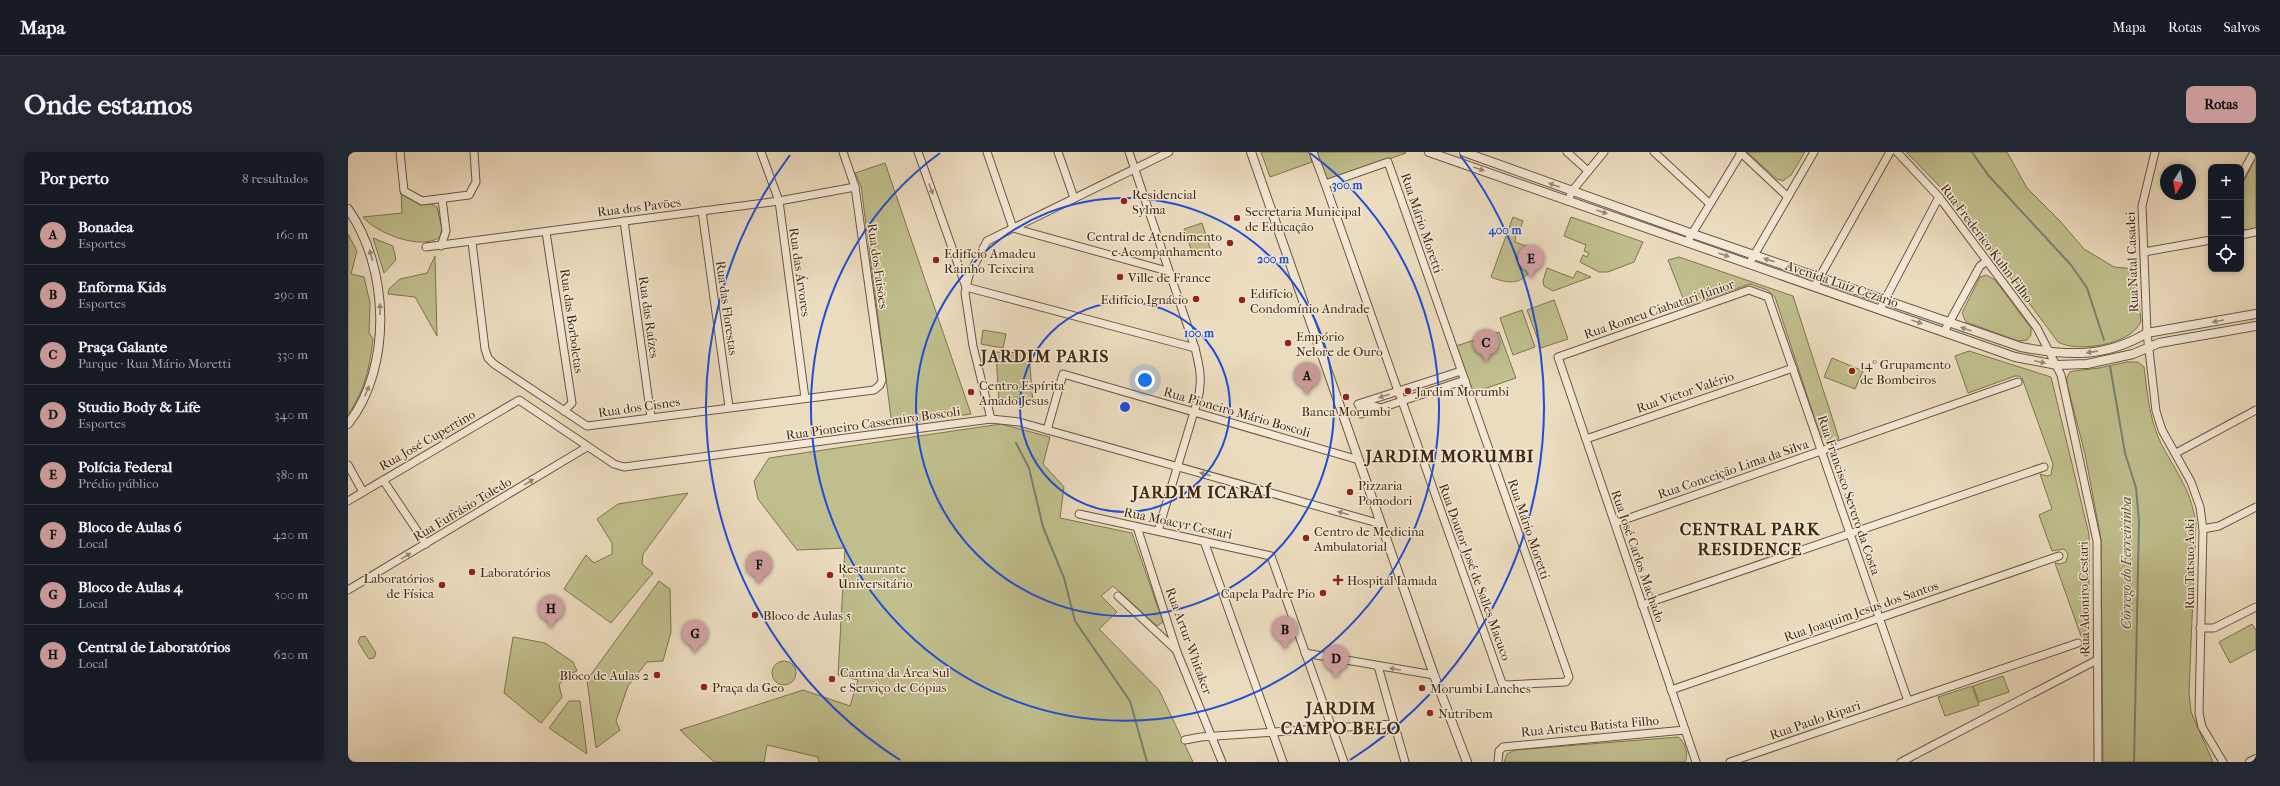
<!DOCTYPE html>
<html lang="pt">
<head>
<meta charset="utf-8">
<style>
	body { margin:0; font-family:"IM FELL French Canon",serif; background:#242831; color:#f1f3f6 }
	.controls { position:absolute; right:12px; top:12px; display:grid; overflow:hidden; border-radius:8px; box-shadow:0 2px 6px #0003 }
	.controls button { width:36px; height:36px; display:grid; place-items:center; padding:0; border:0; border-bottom:1px solid #363941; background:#171b24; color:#f1f3f6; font:20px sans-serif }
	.compass { position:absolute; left:1812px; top:12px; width:36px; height:36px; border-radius:50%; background:#171b24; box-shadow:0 2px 6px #0003; rotate:191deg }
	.you { position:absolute; left:797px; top:228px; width:14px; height:14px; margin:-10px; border:3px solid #fff; border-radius:50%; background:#1a73e8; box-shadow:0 0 0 6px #1a73e833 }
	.badge { display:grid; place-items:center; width:26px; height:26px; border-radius:50%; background:#c59692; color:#111; font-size:13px; font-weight:700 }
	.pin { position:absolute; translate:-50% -33px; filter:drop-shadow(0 1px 2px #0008) }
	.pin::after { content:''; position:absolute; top:21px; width:14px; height:12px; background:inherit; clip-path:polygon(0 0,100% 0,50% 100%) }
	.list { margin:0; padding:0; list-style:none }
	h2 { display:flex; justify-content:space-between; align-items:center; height:52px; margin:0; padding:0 16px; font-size:17px }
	h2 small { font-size:13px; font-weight:400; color:#9ea1a6 }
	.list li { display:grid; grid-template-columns:26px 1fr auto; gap:12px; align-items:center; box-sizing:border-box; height:60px; padding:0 16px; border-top:1px solid #363941 }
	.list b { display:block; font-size:15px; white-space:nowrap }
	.list p { margin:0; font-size:13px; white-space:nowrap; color:#9ea1a6 }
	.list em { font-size:13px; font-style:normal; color:#9ea1a6 }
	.icon { flex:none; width:22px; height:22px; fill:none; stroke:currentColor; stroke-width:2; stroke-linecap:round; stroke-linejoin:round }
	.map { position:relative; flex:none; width:1908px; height:610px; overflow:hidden; border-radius:8px }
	header { display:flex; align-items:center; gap:24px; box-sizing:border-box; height:56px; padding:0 20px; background:#171b24; border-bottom:1px solid #363941 }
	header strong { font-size:19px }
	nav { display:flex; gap:22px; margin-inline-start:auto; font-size:14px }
	.intro { display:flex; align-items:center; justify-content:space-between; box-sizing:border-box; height:96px; padding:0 24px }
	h1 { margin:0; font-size:28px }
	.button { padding:10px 18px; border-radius:8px; background:#c59692; color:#111; font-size:14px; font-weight:700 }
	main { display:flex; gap:24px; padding:0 24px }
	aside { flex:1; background:#171b24; border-radius:8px; box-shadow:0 2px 6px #0003 }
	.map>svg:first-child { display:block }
</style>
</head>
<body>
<header>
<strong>Mapa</strong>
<nav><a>Mapa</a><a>Rotas</a><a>Salvos</a></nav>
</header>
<div class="intro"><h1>Onde estamos</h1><a class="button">Rotas</a></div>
<main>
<aside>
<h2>Por perto<small>8 resultados</small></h2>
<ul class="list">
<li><span class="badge">A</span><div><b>Bonadea</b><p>Esportes</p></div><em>160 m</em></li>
<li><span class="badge">B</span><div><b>Enforma Kids</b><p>Esportes</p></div><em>290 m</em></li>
<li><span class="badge">C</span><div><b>Praça Galante</b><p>Parque · Rua Mário Moretti</p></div><em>330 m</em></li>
<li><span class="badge">D</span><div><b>Studio Body &amp; Life</b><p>Esportes</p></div><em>340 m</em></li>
<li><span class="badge">E</span><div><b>Polícia Federal</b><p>Prédio público</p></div><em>380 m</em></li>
<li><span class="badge">F</span><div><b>Bloco de Aulas 6</b><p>Local</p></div><em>420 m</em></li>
<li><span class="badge">G</span><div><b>Bloco de Aulas 4</b><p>Local</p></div><em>500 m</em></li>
<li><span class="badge">H</span><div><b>Central de Laboratórios</b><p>Local</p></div><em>620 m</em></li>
</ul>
</aside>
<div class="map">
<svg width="1908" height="610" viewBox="0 0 1908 610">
	<rect width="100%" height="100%" fill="#ecdcbf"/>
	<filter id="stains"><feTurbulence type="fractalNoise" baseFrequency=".005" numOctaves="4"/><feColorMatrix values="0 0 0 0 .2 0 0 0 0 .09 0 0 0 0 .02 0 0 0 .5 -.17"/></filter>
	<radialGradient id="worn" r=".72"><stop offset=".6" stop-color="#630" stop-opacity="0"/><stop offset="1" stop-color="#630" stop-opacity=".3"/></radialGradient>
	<g fill="#bfbe8c" stroke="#807450">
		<path d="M 913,0 L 961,0 L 964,10 L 922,25 Z"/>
		<path d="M 968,0 L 1055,0 L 1058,1 L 978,29 Z"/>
		<path d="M 1399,0 L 1457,0 L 1443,23 L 1435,29 L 1429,27 Z"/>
		<path d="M 1558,0 L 1659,0 L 1679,36 L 1712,69 L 1736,97 L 1766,115 L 1787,117 L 1793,169 C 1784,193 1729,201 1710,190 L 1603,46 Z"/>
		<path d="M 1908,5 L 1908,77 L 1893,78 L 1893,35 Z"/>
		<path d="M 537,11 L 623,262 L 544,273 L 513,34 L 507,21 Z"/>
		<path d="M 53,39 L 73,52 L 81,51 L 89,55 L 94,77 L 92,85 C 73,99 28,81 15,65 L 54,61 Z"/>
		<path d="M 1165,65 L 1175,69 L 1171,79 L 1168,79 L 1167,90 L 1181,95 L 1179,99 L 1183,100 L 1180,108 L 1186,111 C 1177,133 1162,133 1143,125 Z"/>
		<path d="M 1223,65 L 1295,90 L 1286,110 L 1260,120 L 1251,120 L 1232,110 L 1235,103 L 1239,105 L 1241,101 L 1236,99 L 1238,93 L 1216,84 Z"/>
		<path d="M 854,71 L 863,99 L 846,105 L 836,77 Z"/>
		<path d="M 0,82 L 9,99 L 3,122 L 16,125 L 22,151 L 21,181 L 25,187 C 21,219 17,236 0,263 Z"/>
		<path d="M 25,86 L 45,94 L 48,108 L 36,121 Z"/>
		<path d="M 87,104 L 89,184 L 67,145 L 40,142 L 41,137 L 52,127 L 79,121 Z"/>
		<path d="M 1331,105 L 1445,144 L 1491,287 L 1479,289 L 1472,283 L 1427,145 L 1419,138 L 1402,132 L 1338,154 L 1320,108 Z"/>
		<path d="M 1199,116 L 1225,126 L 1229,119 L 1243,125 L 1205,139 L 1196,134 L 1195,129 Z"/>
		<path d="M 1638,123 L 1647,128 L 1683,176 L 1683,183 L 1679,188 L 1670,189 L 1618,170 L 1614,161 L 1632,125 Z"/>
		<path d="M 1206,148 L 1220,187 L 1193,196 L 1179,158 Z"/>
		<path d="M 1174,158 L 1187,195 L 1165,203 L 1152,166 Z"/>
		<path d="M 635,178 L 658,182 L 655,196 L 633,192 Z"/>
		<path d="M 1151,180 L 1168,226 L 1124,241 L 1108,194 Z"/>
		<path d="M 1621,199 L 1703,225 L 1741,382 L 1741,503 L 1737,504 L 1732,498 L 1737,496 L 1739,490 L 1733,484 L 1707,411 L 1712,412 L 1718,410 L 1720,402 L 1716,397 L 1704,399 L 1691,363 L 1704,357 L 1692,322 L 1699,324 L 1703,323 L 1705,312 L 1674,226 L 1671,224 L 1667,224 L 1620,241 L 1607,204 Z"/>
		<path d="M 648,200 L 681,201 L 685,251 L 651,252 Z"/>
		<path d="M 1484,206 L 1515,219 L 1507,237 L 1476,225 Z"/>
		<path d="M 1779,210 L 1790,210 L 1796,215 C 1799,239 1801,264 1811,287 C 1826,318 1842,334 1848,371 L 1841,540 L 1843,560 L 1865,610 L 1755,610 L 1753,387 L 1737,302 L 1719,232 L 1719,225 L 1722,220 L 1726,219 L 1751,216 Z"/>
		<path d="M 653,272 L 702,285 L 695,312 L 716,335 L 712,366 L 784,381 L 815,470 L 809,474 L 765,434 L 753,444 L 769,460 L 751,477 L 811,538 L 845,610 L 471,610 L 470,605 L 419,593 L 416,610 L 366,610 L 332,578 L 455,538 L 502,554 L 510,528 L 490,523 L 497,396 L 449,398 L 410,347 L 406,329 L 421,306 Z"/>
		<path d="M 340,341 L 295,402 L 294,412 L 305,421 L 263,471 L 216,437 L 238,403 L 246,411 L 264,402 L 264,391 L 249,367 L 270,352 Z"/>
		<path d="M 311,429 L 322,437 L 323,480 L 315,509 L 299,510 L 280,534 L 268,569 L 272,578 L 248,596 L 239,528 Z"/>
		<path d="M 1904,472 L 1908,478 L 1908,497 L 1882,511 L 1871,490 Z"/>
		<path d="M 17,484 L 28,501 L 26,506 L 21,507 L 10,490 L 12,485 Z"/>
		<path d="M 165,485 L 197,491 L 225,510 L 229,519 L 217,524 L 211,533 L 214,545 L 193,571 L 156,541 Z"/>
		<circle cx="436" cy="521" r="12"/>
		<path d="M 1655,524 L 1661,540 L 1631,550 L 1625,534 Z"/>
		<path d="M 1624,534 L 1631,553 L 1597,564 L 1590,545 Z"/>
		<path d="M 221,549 L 232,549 L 239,602 L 201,576 Z"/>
		<path d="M 1330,585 C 1337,589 1341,603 1337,610 L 1156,610 L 1159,602 L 1167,598 Z"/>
	</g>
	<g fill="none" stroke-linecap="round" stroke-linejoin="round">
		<g stroke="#768171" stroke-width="2">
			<path d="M 1624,0 L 1640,23 L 1723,113 L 1739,136 L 1756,188"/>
			<path d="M 1762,214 L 1777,301 L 1788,336 L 1791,369 L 1786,610"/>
			<path d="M 668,291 L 681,316 L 695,375 L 716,426 L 727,469 L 782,549 L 799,610"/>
		</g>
		<g stroke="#6c563f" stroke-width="9">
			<g id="minor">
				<path d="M 52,0 L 56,39 L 74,49 L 121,43 L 128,30 L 126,0"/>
				<path d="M 413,0 L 431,49 L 457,246"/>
				<path d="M 570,0 L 618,135 L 847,196"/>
				<path d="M 639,0 L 665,76 L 819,119"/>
				<path d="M 710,0 L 726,46"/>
				<path d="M 781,0 L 847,196 C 852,216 855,230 849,250 L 810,379"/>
				<path d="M 965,0 L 977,32 L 1050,239 L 1054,249 L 1154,531 L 1158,533 L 1218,530 L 1221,525 L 1040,10 L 977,32"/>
				<path d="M 1219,0 L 1240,19"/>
				<path d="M 1306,0 L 1361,51"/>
				<path d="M 1392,0 L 1440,45"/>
				<path d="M 1549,0 L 1591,45 L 1689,176 L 1713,223 L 1749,389 L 1750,610"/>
				<path d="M 1807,0 L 1794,54 L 1799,181 L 1808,259 L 1814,278 L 1843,330 L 1852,355 L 1855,377 L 1851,561 L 1854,575 L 1875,610"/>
				<path d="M 1893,24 L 1906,0"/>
				<path d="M 1220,49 L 1224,39 L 1256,0"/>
				<path d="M 354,59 L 381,255"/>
				<path d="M 276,69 L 303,265"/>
				<path d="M 198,80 L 224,251 L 216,259"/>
				<path d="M 1893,83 L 1908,80"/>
				<path d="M 124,90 L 137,197 L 140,206 L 146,212 L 239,274 L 526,238 L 532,233 L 534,228 L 507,35 L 495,0"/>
				<path d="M 1339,90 L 1393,1"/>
				<path d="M 93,94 L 98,79 L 94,47"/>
				<path d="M 78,95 L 431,49 L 507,35"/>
				<path d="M 1796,100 L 1863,88"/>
				<path d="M 1401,112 L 1466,0"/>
				<path d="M 1466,135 L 1542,0"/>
				<path d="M 1532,157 L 1591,45"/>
				<path d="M 1596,180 L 1632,114 L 1639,109"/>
				<path d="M 1010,252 L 1113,219"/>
				<path d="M 1012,256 L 1023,253 L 1033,256 L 1117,228"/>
				<path d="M 1013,262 L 1033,256"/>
				<path d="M 643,267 L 625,194 L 617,141 L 621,123 L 639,89 L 821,0"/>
				<path d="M 699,278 L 715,222 L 1011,308"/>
				<path d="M 1238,287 L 1445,216"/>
				<path d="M 1828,301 L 1908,258"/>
				<path d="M 0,313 L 15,340"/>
				<path d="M 35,328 L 78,392"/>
				<path d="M 0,349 L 171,248 L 266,312 L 276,315 L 643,267 L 671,270 L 1033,372"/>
				<path d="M 731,362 L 923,404 L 996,610"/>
				<path d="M 1267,371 L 1670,230"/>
				<path d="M 789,375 L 829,500 L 874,610"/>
				<path d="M 1855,377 L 1871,374 L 1908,355"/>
				<path d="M 856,389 L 935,610"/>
				<path d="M 0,438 L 239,295"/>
				<path d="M 770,444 L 828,498"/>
				<path d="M 1294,453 L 1696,315"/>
				<path d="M 1852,476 L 1866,476 L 1908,455"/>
				<path d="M 957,501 L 1086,523"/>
				<path d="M 1030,514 L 1057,610"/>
				<path d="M 1323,538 L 1711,404"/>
				<path d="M 837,588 L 853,585 L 1045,572"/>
				<path d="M 1150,610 L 1151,599 L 1155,595 L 1337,578"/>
				<path d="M 1348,610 L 1210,205 L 1401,138 L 1420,145 L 1560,549"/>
				<path d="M 1382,610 L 1730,491"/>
				<path d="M 1553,610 L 1749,508"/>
			</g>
		</g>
		<g stroke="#6c563f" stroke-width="10">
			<g id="tertiary">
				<path d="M 903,0 L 1086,523 L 1119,610"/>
				<path d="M 1081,0 L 1667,205 L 1709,213 L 1739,212 L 1785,202 L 1811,191 L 1908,174"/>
				<path d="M 1116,0 L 1342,81 L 1673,195 C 1719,204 1757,206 1799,181 L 1908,162"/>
				<path d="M 0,57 C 41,115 45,215 0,272"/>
				<path d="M 1902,610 L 1908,607"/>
			</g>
		</g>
		<use href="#minor" stroke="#f3e8d5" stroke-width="7"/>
		<use href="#tertiary" stroke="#f3e8d5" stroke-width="8"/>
	</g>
	<defs><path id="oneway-solid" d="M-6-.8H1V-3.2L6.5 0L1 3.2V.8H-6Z"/></defs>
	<g fill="#9a8874">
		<use href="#oneway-solid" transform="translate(1131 17) rotate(19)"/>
		<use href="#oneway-solid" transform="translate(1206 33) rotate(-160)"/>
		<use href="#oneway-solid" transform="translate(583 37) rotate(70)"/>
		<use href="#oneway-solid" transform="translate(1254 60) rotate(19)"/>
		<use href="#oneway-solid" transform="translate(23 103) rotate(-106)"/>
		<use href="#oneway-solid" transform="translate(1376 103) rotate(19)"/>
		<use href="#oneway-solid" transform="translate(1421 108) rotate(-162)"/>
		<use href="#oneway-solid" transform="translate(32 157) rotate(-90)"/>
		<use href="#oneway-solid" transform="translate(1870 169) rotate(170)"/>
		<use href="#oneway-solid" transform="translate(1569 170) rotate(19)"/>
		<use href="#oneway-solid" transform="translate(1618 177) rotate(-161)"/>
		<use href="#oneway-solid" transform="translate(1744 200) rotate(172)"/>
		<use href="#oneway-solid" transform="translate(1692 210) rotate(12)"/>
		<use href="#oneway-solid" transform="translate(19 239) rotate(-68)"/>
		<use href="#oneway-solid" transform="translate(1036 244) rotate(163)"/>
		<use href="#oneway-solid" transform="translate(857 322) rotate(-164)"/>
		<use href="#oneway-solid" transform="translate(181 330) rotate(-31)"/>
		<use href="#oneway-solid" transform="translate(995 361) rotate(-164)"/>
		<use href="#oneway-solid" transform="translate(58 404) rotate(-31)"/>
		<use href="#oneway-solid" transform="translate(1047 517) rotate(-171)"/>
	</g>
	<g fill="none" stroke="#1d4ed8" stroke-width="2">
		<circle cx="777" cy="255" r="105"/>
		<circle cx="777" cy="255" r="209"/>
		<path d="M962 1A314 314 0 1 1 592 1"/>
		<path d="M552 608A419 419 0 0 1 442 3M1112 3A419 419 0 0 1 1002 608"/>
	</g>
	<g fill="#8f2418" stroke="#f3e8d5" stroke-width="1.5">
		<circle cx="776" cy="49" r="4"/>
		<circle cx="889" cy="66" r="4"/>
		<circle cx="882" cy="91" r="4"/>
		<circle cx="588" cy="108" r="4"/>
		<circle cx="772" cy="125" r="4"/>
		<circle cx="848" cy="147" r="4"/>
		<circle cx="894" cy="148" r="4"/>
		<circle cx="940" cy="191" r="4"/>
		<circle cx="1504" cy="219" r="4"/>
		<circle cx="1060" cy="239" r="4"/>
		<circle cx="623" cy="240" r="4"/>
		<circle cx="998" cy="245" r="4"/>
		<circle cx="1002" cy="340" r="4"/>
		<circle cx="958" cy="386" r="4"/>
		<circle cx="124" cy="420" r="4"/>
		<circle cx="482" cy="423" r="4"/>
		<path d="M988 422h4v4h4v4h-4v4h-4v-4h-4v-4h4z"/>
		<circle cx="94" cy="433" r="4"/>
		<circle cx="975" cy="441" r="4"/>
		<circle cx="407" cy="463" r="4"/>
		<circle cx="309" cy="523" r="4"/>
		<circle cx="484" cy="527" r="4"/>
		<circle cx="356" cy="535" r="4"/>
		<circle cx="1074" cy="536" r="4"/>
		<circle cx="1082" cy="561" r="4"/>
	</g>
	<g text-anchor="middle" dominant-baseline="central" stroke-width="3" stroke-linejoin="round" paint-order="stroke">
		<g font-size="13" fill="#422914" stroke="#f3e8d5" text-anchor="start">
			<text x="784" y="42">Residencial<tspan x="784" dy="15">Sylma</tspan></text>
			<text x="897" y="59">Secretaria Municipal<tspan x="897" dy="15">de Educação</tspan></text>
			<text x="874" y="84" text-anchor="end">Central de Atendimento<tspan x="874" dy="15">e Acompanhamento</tspan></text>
			<text x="596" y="101">Edifício Amadeu<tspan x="596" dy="15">Rainho Teixeira</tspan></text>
			<text x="780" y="125">Ville de France</text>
			<text x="902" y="141">Edifício<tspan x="902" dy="15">Condomínio Andrade</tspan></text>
			<text x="840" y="147" text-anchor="end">Edifício Ignácio</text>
			<text x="948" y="184">Empório<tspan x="948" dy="15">Nelore de Ouro</tspan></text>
			<text x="1512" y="212">14° Grupamento<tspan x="1512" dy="15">de Bombeiros</tspan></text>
			<text x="631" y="233">Centro Espírita<tspan x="631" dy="15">Amado Jesus</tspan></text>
			<text x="1068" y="239">Jardim Morumbi</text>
			<text x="998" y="259" text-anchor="middle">Banca Morumbi</text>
			<text x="1010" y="333">Pizzaria<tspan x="1010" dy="15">Pomodori</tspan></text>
			<text x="966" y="379">Centro de Medicina<tspan x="966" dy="15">Ambulatorial</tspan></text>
			<text x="490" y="416">Restaurante<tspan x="490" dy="15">Universitário</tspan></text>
			<text x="132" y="420">Laboratórios</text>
			<text x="86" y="426" text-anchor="end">Laboratórios<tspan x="86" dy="15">de Física</tspan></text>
			<text x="999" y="428">Hospital Iamada</text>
			<text x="967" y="441" text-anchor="end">Capela Padre Pio</text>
			<text x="415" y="463">Bloco de Aulas 5</text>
			<text x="492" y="520">Cantina da Área Sul<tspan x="492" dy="15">e Serviço de Cópias</tspan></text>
			<text x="301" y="523" text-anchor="end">Bloco de Aulas 2</text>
			<text x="364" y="535">Praça da Geo</text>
			<text x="1082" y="536">Morumbi Lanches</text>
			<text x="1090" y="561">Nutribem</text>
		</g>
		<g font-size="13" fill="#422914" stroke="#f3e8d5">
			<text transform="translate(291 55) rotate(-7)">Rua dos Pavões</text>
			<text transform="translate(1074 71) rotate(71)">Rua Mário Moretti</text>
			<text transform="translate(1639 91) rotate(53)">Rua Frederico Kuhn Filho</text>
			<text transform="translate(1784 110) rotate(-92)">Rua Natal Casadei</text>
			<text transform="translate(530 114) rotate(82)">Rua dos Faisões</text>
			<text transform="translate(452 120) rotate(82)">Rua das Árvores</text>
			<text transform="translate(1494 132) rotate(19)">Avenida Luiz Cezário</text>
			<text transform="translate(379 156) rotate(82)">Rua das Florestas</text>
			<text transform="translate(1311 157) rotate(-19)">Rua Romeu Ciabatari Júnior</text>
			<text transform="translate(301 165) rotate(82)">Rua das Raízes</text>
			<text transform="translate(224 169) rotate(82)">Rua das Borboletas</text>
			<text transform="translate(1337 240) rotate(-19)">Rua Victor Valério</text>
			<text transform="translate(291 255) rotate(-8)">Rua dos Cisnes</text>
			<text transform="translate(889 260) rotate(16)">Rua Pioneiro Mário Boscoli</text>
			<text transform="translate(525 271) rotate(-8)">Rua Pioneiro Cassemiro Boscoli</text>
			<text transform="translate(79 288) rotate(-30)">Rua José Cupertino</text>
			<text transform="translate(1385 317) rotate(-19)">Rua Conceição Lima da Silva</text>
			<text transform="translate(1501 343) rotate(71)">Rua Francisco Severo da Costa</text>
			<text transform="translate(114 357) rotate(-31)">Rua Eufrásio Toledo</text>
			<text transform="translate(830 371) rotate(12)">Rua Moacyr Cestari</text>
			<text transform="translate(1181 377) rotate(71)">Rua Mário Moretti</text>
			<text transform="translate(1290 404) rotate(71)">Rua José Carlos Machado</text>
			<text transform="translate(1841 412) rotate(-90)">Rua Tatsuo Aoki</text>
			<text transform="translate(1127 420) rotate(70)">Rua Doutor José de Salles Macuco</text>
			<text transform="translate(1736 446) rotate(-91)">Rua Adoniro Cestari</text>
			<text transform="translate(1513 459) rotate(-19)">Rua Joaquim Jesus dos Santos</text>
			<text transform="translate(841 489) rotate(70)">Rua Artur Whitaker</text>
			<text transform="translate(1467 568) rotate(-19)">Rua Paulo Ripari</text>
			<text transform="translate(1242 574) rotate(-5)">Rua Aristeu Batista Filho</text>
		</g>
		<g font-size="14" font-style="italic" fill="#584e3b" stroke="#f3e8d5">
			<text transform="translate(1778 411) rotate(-90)">Córrego do Ferreirinha</text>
		</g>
		<g font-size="17" font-weight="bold" letter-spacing="1" fill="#422914" stroke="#f3e8d5">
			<text x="697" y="204">JARDIM PARIS</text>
			<text x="1102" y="304">JARDIM MORUMBI</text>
			<text x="854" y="340">JARDIM ICARAÍ</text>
			<text x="1402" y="377">CENTRAL PARK<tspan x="1402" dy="20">RESIDENCE</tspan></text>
			<text x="993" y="556">JARDIM<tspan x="993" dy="20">CAMPO BELO</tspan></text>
		</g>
	</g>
	<circle cx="777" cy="255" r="6" fill="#1d4ed8" stroke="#f3e8d5" stroke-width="2"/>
	<g font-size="12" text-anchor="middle" font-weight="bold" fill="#1d4ed8" stroke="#f3e8d5" stroke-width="3" stroke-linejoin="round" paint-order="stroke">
		<text x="999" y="37">300 m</text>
		<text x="1157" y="82">400 m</text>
		<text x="925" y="111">200 m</text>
		<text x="851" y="185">100 m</text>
	</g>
	<rect width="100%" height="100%" filter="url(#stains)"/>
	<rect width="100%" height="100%" fill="url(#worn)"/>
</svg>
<div class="controls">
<button>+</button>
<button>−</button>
<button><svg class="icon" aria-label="locate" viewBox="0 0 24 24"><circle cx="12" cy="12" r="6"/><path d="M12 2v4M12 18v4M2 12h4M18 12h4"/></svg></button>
</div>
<svg class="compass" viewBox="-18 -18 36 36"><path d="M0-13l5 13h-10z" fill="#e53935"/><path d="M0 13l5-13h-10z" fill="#9ea1a6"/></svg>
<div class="you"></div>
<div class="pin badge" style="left:959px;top:243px">A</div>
<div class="pin badge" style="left:937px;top:497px">B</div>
<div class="pin badge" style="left:1138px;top:210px">C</div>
<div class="pin badge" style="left:988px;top:526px">D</div>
<div class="pin badge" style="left:1183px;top:126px">E</div>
<div class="pin badge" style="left:411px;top:432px">F</div>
<div class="pin badge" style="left:347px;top:501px">G</div>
<div class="pin badge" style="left:203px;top:476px">H</div>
</div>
</main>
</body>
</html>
